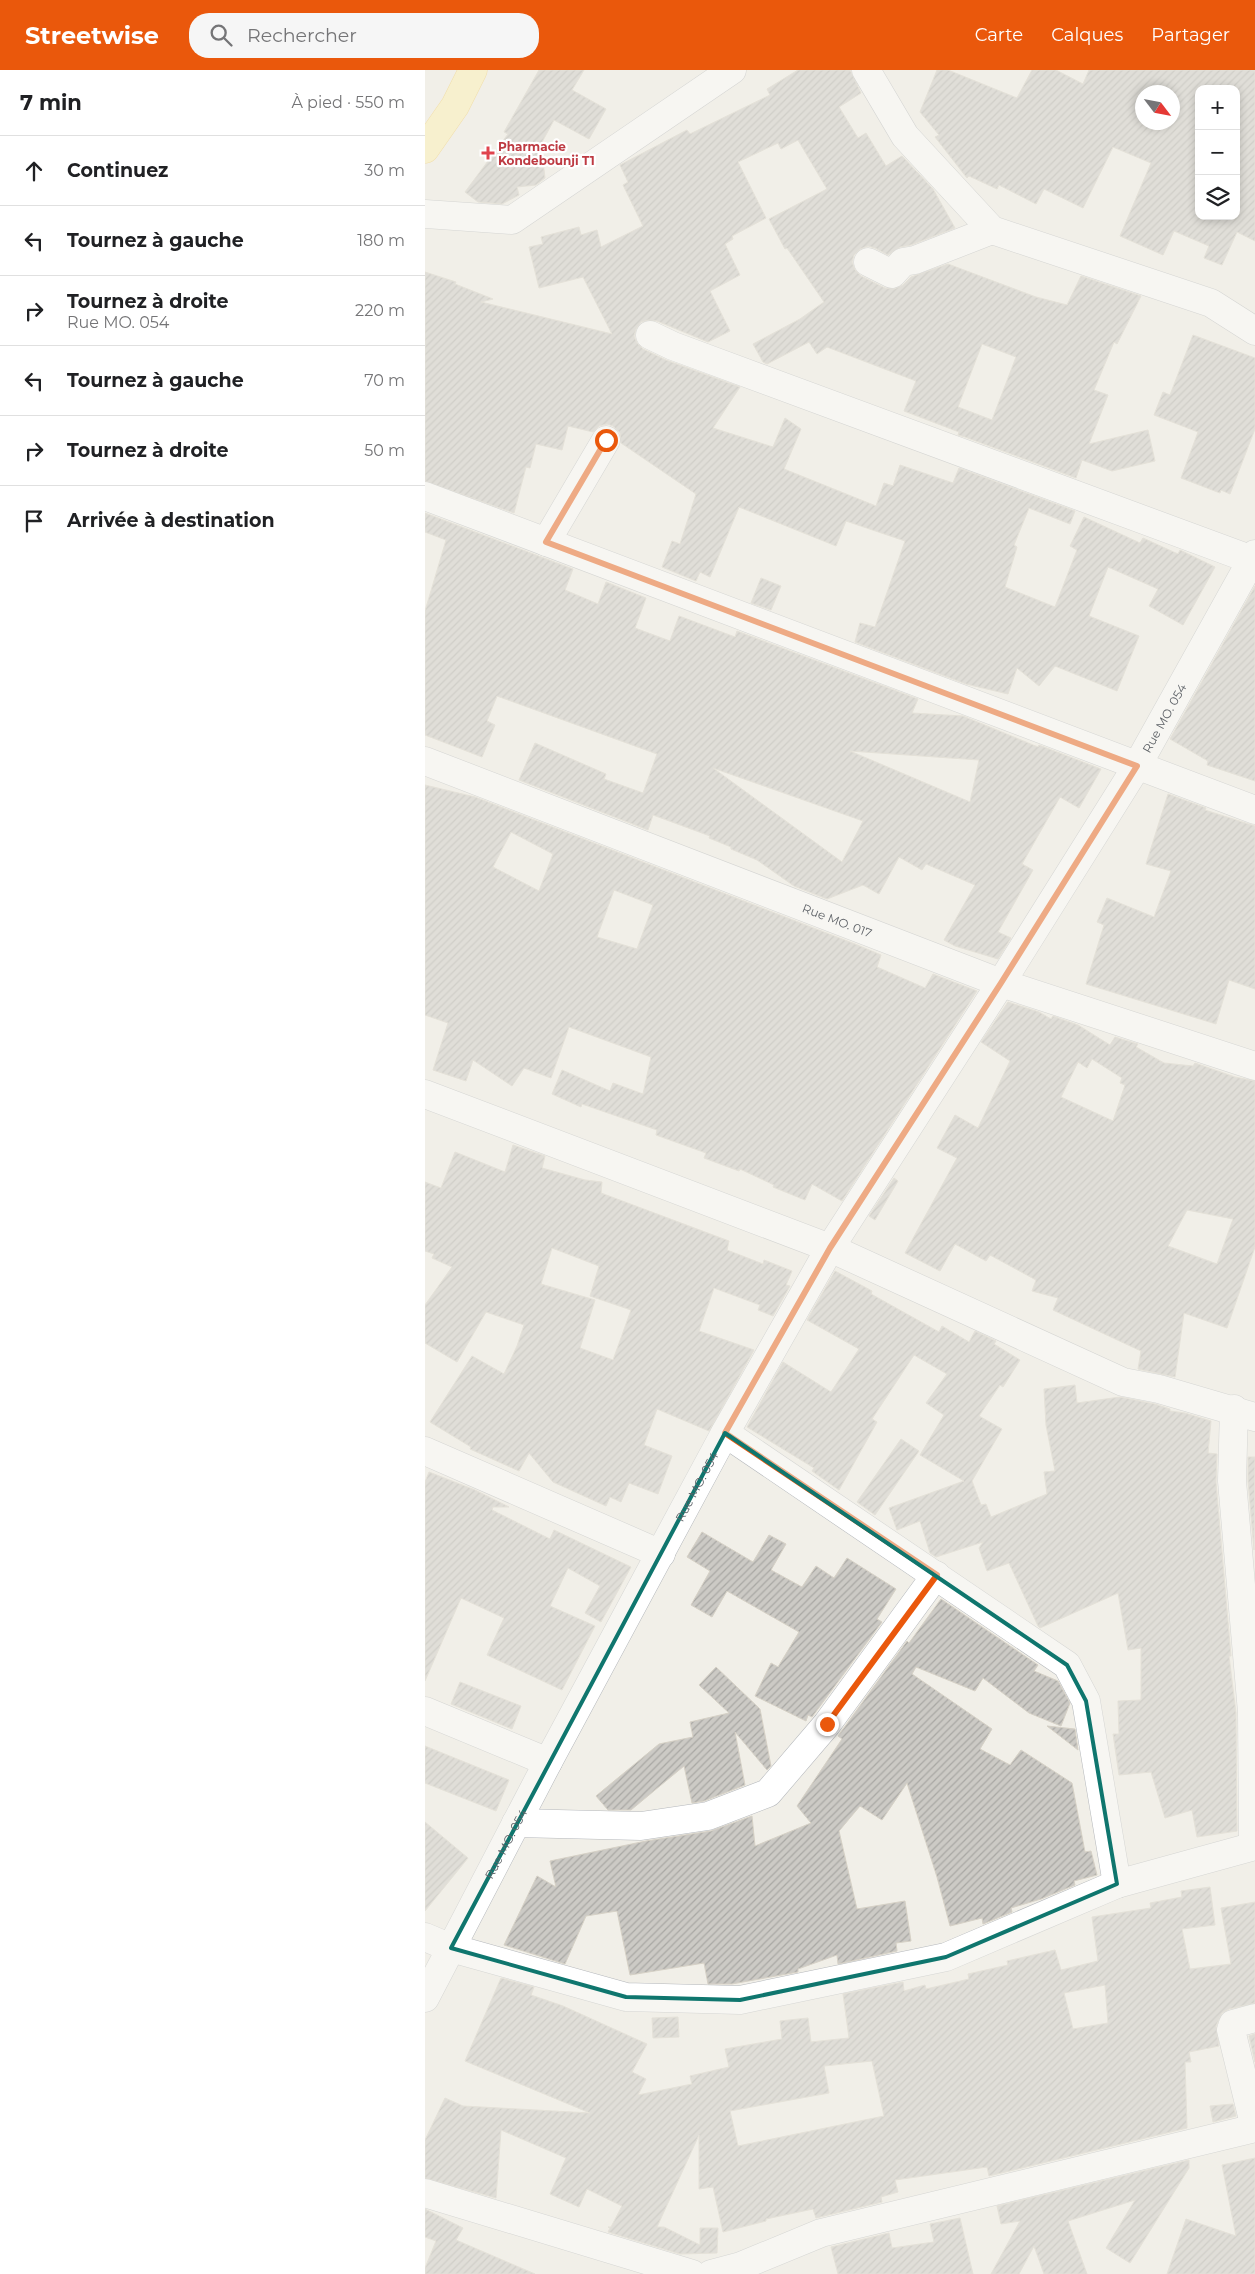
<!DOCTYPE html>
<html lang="fr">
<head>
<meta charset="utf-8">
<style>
	body { margin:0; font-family:Montserrat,sans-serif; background:#f6f6f6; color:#202124 }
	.controls { position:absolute; right:15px; top:15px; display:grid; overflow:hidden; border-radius:10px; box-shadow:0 2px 8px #0003 }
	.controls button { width:45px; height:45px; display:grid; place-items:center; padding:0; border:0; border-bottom:1px solid #e0e0e0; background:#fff; color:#202124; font:25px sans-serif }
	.compass { position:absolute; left:710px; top:15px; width:45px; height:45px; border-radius:50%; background:#fff; box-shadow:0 2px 8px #0003; rotate:122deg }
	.stop { position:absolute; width:15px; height:15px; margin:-11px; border:4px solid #ea580c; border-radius:50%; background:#fff }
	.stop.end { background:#ea580c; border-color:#fff; box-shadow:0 1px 5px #0008 }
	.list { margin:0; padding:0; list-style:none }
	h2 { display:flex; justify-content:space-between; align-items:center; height:65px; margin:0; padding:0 20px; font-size:21px }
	h2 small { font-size:16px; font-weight:400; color:#757577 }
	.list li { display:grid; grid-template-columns:32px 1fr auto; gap:15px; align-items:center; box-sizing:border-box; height:70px; padding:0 20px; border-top:1px solid #e0e0e0 }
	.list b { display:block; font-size:19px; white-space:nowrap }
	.list p { margin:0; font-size:16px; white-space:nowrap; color:#757577 }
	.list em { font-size:16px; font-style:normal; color:#757577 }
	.icon { flex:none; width:28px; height:28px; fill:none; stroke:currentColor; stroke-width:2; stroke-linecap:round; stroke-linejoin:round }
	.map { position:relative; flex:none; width:830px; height:2204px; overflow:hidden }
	header { display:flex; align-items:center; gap:30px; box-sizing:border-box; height:70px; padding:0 25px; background:#ea580c; color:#fff }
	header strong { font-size:24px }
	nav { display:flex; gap:28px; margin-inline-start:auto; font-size:18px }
	.search { width:350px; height:45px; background:#f6f6f6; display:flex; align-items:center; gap:12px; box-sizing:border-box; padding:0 18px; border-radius:20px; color:#757577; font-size:19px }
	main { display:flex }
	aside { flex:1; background:#fff }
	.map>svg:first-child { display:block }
</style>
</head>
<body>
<header>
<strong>Streetwise</strong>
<div class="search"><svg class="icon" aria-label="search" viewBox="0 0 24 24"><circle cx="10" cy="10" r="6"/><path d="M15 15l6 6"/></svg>Rechercher</div>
<nav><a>Carte</a><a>Calques</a><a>Partager</a></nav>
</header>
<main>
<aside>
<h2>7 min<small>À pied · 550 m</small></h2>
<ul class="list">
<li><svg class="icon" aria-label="ahead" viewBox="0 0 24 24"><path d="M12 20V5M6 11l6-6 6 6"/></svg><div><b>Continuez</b></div><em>30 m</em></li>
<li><svg class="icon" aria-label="left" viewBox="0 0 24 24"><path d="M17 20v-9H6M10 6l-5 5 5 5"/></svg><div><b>Tournez à gauche</b></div><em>180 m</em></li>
<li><svg class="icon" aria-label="right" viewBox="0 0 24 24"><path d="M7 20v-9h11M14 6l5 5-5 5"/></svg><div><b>Tournez à droite</b><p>Rue MO. 054</p></div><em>220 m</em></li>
<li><svg class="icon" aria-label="left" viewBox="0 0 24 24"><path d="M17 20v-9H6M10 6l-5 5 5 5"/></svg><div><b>Tournez à gauche</b></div><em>70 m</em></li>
<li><svg class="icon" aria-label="right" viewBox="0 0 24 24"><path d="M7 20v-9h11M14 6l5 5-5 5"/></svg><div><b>Tournez à droite</b></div><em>50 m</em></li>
<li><svg class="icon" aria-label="arrive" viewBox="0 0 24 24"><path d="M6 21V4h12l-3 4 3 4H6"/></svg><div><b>Arrivée à destination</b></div></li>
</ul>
</aside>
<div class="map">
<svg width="830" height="2204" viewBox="0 0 830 2204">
	<defs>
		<pattern id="building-hatch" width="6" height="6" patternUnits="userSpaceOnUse" patternTransform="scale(1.25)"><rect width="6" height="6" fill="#cccac5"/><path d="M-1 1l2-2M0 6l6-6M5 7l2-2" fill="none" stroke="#a9a8a4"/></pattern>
	</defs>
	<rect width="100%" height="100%" fill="#f1efe8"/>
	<g fill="url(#building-hatch)" stroke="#d6d1c6" fill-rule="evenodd">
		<path d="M 114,0 L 159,0 L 147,20 L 181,39 L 164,69 L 129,50 L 116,74 L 120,108 L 111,115 L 92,117 L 94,125 L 77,134 L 53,132 L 40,122 L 83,64 L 79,62 Z"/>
		<path d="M 373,0 L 425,0 L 436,23 L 414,37 L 433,68 L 441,63 L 461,96 L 477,86 L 508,119 L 530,158 L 486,175 L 475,177 L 463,185 L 450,178 L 443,176 L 435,179 L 429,185 L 427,192 L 430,200 L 436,206 L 460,218 L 469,219 L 478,215 L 486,207 L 523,194 L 611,227 L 642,235 L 656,206 L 716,226 L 692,274 L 689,272 L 669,320 L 683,325 L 664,374 L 723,360 L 730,391 L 687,401 L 657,390 L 651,408 L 540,367 L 533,365 L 534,362 L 479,341 L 491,311 L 402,277 L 392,284 L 384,272 L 342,294 L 338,292 L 328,274 L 375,249 L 399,232 L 362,178 L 360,179 L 344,149 L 402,119 L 373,70 L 356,79 L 353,73 L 313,92 L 341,148 L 307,166 L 308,169 L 300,174 L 315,205 L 285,221 L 305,261 L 283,272 L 232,251 L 223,250 L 216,252 L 211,259 L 209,266 L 212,273 L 218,279 L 241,290 L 315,317 L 288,358 L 348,377 L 360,348 L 376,359 L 359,399 L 451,436 L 459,413 L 468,416 L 475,395 L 528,413 L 534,398 L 650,441 L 645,454 L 604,438 L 589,475 L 592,477 L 580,517 L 630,537 L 652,480 L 645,476 L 659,447 L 715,473 L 718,468 L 753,484 L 755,480 L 790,497 L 758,555 L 724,536 L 733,519 L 683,497 L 664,546 L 714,566 L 692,621 L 630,596 L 614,616 L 592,598 L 583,624 L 541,614 L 430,572 L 435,553 L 450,557 L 480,471 L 421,451 L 411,476 L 314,437 L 285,507 L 275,502 L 271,511 L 237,497 L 247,471 L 255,474 L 271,424 L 196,373 L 195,363 L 188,356 L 182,354 L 174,356 L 168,362 L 143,356 L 137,380 L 111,374 L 105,398 L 101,397 L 89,443 L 0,411 L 0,202 L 31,212 L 30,214 L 68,229 L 56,232 L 187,264 L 158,207 L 114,218 L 104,177 L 118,174 L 116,167 L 154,157 L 156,165 L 172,160 L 176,177 L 218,156 L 198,115 L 203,112 L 195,95 L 262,60 L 265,64 L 345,25 L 342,19 ZM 557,274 L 591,287 L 567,350 L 533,337 Z"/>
		<path d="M 512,0 L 523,0 L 592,28 L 607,0 L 631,0 L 658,14 L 664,0 L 830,0 L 830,171 L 812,162 L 797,195 L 779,188 L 784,176 L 749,161 L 738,185 L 695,166 L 726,93 L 688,77 L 658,138 L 619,119 L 611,134 L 574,115 L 572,119 L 544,106 L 542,108 L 510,67 L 514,65 L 495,42 ZM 774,19 L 811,19 L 811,146 L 774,146 ZM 718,22 L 748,22 L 748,52 L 718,52 Z"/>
		<path d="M 768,265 L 830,288 L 830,359 L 805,424 L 796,420 L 795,423 L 756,408 L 773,362 L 729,345 L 738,322 L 745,325 Z"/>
		<path d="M 0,443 L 148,499 L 140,520 L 173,534 L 181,512 L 221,528 L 210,558 L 245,571 L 254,546 L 310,567 L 312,561 L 493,629 L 487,643 L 538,646 L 613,677 L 614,675 L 676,699 L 654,738 L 635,727 L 597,794 L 608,800 L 573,862 L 586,868 L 573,889 L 530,876 L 519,870 L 550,815 L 501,794 L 497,800 L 474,787 L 454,824 L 438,815 L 402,829 L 369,816 L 332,790 L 306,779 L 306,777 L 284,768 L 285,766 L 228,745 L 223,760 L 94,710 L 110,673 L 181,704 L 179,709 L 218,723 L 232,684 L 72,626 L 62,651 L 70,655 L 57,687 L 0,665 L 0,541 L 21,470 L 0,462 ZM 425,681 L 554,690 L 545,732 ZM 288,698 L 438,751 L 417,792 Z"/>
		<path d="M 336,508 L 356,516 L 346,540 L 326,533 Z"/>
		<path d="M 830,516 L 830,711 L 782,695 L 783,691 L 745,669 Z"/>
		<path d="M 0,715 L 50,727 L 430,874 L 456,885 L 452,897 L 500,918 L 508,904 L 552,921 L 417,1131 L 387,1114 L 380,1130 L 348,1117 L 349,1115 L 315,1099 L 314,1101 L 279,1088 L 281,1083 L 231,1065 L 232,1060 L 157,1034 L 156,1037 L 127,1024 L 137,1000 L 185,1021 L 188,1013 L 218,1024 L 226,987 L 144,957 L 126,1008 L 99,998 L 87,1016 L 48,990 L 41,1011 L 8,1000 L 23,953 L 0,945 ZM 86,762 L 128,784 L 114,821 L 68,797 ZM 189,820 L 228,835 L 212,879 L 172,867 Z"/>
		<path d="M 743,724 L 781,738 L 780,740 L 830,756 L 830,919 L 804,910 L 791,954 L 661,914 L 679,855 L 672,852 L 682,828 L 729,847 L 746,801 L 721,794 Z"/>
		<path d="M 583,932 L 614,942 L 626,949 L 628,946 L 653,955 L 685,975 L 690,967 L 713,974 L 711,977 L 739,993 L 768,996 L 770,993 L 810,1007 L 830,1011 L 830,1177 L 802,1258 L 759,1243 L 750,1307 L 713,1299 L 716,1281 L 628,1240 L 633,1228 L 607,1221 L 611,1210 L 565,1185 L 561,1191 L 530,1174 L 515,1201 L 480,1183 L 532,1088 L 512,1078 L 530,1045 L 553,1058 L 585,991 L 556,972 ZM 667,989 L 697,1008 L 695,1013 L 700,1015 L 688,1051 L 636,1027 L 653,992 L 662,998 ZM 762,1140 L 808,1149 L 792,1194 L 743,1176 Z"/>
		<path d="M 88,1075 L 120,1086 L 117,1098 L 160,1110 L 177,1112 L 176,1123 L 304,1171 L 302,1180 L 338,1194 L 339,1190 L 367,1201 L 361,1215 L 365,1216 L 348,1246 L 333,1240 L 335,1235 L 289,1218 L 274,1261 L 329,1280 L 284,1361 L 232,1339 L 219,1375 L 247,1386 L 233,1424 L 204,1413 L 196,1432 L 185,1427 L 181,1436 L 128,1412 L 104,1383 L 94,1401 L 45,1379 L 46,1377 L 5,1352 L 47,1286 L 79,1304 L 92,1276 L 99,1255 L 61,1242 L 32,1292 L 0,1273 L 0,1235 L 27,1197 L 7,1188 L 9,1184 L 0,1181 L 0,1112 L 16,1118 L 30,1082 L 80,1102 ZM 127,1178 L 174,1196 L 165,1226 L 206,1240 L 188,1290 L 155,1278 L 170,1230 L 116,1214 Z"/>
		<path d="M 469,1108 L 473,1111 L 450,1150 L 444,1146 Z"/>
		<path d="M 410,1201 L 447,1221 L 446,1224 L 514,1262 L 517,1256 L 544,1272 L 550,1261 L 571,1271 L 569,1274 L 595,1290 L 578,1317 L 575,1315 L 554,1346 L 577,1359 L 547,1411 L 556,1435 L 561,1434 L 566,1447 L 622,1424 L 619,1402 L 630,1401 L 621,1355 L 619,1319 L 650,1315 L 652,1333 L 695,1327 L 730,1334 L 745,1339 L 745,1341 L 760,1343 L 786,1351 L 783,1383 L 792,1384 L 791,1412 L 806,1586 L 804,1586 L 811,1643 L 812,1761 L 772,1767 L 767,1740 L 740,1748 L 726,1702 L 694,1705 L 688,1664 L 694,1664 L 693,1631 L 716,1630 L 716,1578 L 703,1580 L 693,1523 L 615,1558 L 613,1556 L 584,1493 L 562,1501 L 554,1478 L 558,1472 L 511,1487 L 505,1483 L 495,1451 L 472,1460 L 464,1438 L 539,1411 L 495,1385 L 519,1345 L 501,1333 L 522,1304 L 489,1285 L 447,1349 L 452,1352 L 414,1420 L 387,1401 L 389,1398 L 322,1357 L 358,1292 L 406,1322 L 434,1279 L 382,1250 Z"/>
		<path d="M 476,1369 L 494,1381 L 450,1445 L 432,1432 Z"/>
		<path d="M 823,1387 L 830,1387 L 829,1480 L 823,1411 Z"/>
		<path d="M 4,1402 L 50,1420 L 84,1437 L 68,1437 L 67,1440 L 125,1469 L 129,1460 L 206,1497 L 176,1552 L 160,1543 L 175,1516 L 143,1498 L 125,1536 L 170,1556 L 137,1620 L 62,1585 L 79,1548 L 36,1528 L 0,1611 L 0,1412 Z"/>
		<path d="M 277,1462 L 328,1492 L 344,1465 L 361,1474 L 346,1500 L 377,1517 L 391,1496 L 409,1508 L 422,1488 L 471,1519 L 452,1549 L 457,1552 L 387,1647 L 383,1645 L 381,1651 L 330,1626 L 346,1593 L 353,1597 L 374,1562 L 302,1521 L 287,1547 L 266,1535 L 285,1501 L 262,1487 Z"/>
		<path d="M 516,1529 L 613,1595 L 609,1601 L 633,1611 L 645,1633 L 636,1656 L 604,1643 L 558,1608 L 550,1621 L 491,1597 L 487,1604 L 567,1659 L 555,1679 L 585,1695 L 596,1680 L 647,1713 L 660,1782 L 666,1781 L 672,1805 L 649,1811 L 650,1815 L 616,1829 L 586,1838 L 587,1842 L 558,1854 L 557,1848 L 525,1856 L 512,1807 L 482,1713 L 457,1750 L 435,1736 L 414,1761 L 432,1839 L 480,1831 L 486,1871 L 471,1873 L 472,1881 L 413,1894 L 412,1885 L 373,1899 L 373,1902 L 307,1914 L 283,1914 L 279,1893 L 205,1905 L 192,1841 L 161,1846 L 140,1894 L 79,1875 L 112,1806 L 131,1817 L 125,1791 L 221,1771 L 286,1761 L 327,1746 L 330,1776 L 386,1753 L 372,1736 L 417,1669 L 413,1666 L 482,1571 L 484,1573 Z"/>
		<path d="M 291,1597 L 335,1639 L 346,1696 L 342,1700 L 310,1662 L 320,1715 L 279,1731 L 267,1733 L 259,1696 L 206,1740 L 183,1740 L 171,1726 L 234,1674 L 268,1667 L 265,1652 L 304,1643 L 274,1615 Z"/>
		<path d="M 35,1612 L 96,1636 L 87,1659 L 26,1634 Z"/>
		<path d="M 622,1656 L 650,1659 L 653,1680 Z"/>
		<path d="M 0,1676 L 84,1710 L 71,1741 L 0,1713 Z"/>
		<path d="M 0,1752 L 43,1788 L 0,1841 Z"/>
		<path d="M 785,1817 L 790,1855 L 757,1859 L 765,1899 L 806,1894 L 796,1838 L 830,1832 L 830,1933 L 804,1939 L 797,1943 L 791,1956 L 794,1976 L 764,1982 L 766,1992 L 760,1992 L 762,2058 L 564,2106 L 562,2097 L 470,2110 L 473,2122 L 456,2127 L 457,2132 L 391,2148 L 388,2139 L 341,2149 L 341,2151 L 298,2162 L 288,2117 L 274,2119 L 274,2065 L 232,2157 L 239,2157 L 275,2175 L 275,2158 L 293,2158 L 292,2183 L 255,2184 L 183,2162 L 185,2158 L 183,2157 L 186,2157 L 197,2136 L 162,2119 L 154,2137 L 125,2124 L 141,2088 L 76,2060 L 71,2128 L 0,2108 L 0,2070 L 20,2028 L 38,2036 L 165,2043 L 40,1991 L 76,1908 L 109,1917 L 106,1925 L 138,1936 L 222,1974 L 207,2002 L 221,2009 L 213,2025 L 267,2014 L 265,2006 L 304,1997 L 300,1979 L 357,1969 L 355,1951 L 383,1948 L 386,1972 L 424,1968 L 418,1924 L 478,1912 L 479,1921 L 500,1915 L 501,1919 L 544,1909 L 543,1904 L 583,1895 L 582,1891 L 630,1880 L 636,1900 L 673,1891 L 667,1847 L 726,1838 L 725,1833 L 757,1827 L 756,1821 ZM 680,1915 L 683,1953 L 648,1959 L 639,1923 ZM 447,1991 L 459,2046 L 313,2076 L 305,2041 L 404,2023 L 399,1996 Z"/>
		<path d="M 253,1947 L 254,1967 L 228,1968 L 227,1948 Z"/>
		<path d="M 830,1964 L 830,1992 L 824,1966 Z"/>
		<path d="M 808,2034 L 811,2046 L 788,2052 L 785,2036 Z"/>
		<path d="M 830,2088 L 830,2204 L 742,2204 L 761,2149 L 811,2166 L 797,2095 Z"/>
		<path d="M 764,2090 L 764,2098 L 705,2193 L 681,2178 L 710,2130 L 643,2151 L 662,2204 L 619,2204 L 609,2176 L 594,2204 L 566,2204 L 595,2151 L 576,2154 L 572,2136 Z"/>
		<path d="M 0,2139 L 38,2158 L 31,2170 L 110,2204 L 0,2204 L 0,2198 L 11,2171 L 0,2167 Z"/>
		<path d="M 535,2148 L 548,2204 L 413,2204 L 406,2177 L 464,2163 L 467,2178 L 509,2172 L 505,2154 Z"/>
	</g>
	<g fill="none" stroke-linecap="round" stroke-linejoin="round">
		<g stroke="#b5b8bc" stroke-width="29">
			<g id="minor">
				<path d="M 441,0 L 480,66 L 567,160 L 786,233 L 830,261"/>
				<path d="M 0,144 L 87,150 L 307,0"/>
				<path d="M 443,192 L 467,204 L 478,192 L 490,190 L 567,160"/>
				<path d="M 225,265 L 248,276 L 830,491"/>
				<path d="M 0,426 L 830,740"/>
				<path d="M 121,472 L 181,370"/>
				<path id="s1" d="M 0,691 L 576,913 L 830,996"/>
				<path d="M 0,1024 L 405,1178 L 698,1312 L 734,1319 L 830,1347"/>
				<path d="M 809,1339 L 807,1411 L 827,1642 L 828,1776"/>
				<path d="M 300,1363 L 642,1595 L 661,1631 L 692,1814"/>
				<path d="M 0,1381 L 236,1484"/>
				<path d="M 0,1641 L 123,1692"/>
				<path d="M 91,1753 L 216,1756 L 283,1746 L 343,1723 L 402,1654 L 511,1505"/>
				<path d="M 0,1867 L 26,1878 L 201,1927 L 315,1930 L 521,1887 L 692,1814 L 830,1776"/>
				<path id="s2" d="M 0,1928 L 123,1692 L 300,1363 L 405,1178 L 576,913 L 712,696 L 830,484"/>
				<path d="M 830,2058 L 806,1960 L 808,1954 L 830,1948"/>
				<path d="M 0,2123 L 267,2204"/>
				<path d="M 286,2204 L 316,2196 L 396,2163 L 830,2058"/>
			</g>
		</g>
		<g stroke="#f2c960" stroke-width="29">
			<path id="major" d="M 0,79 L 30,36 L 48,0"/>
		</g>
		<use href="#minor" stroke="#fff" stroke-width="28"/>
		<use href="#major" stroke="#fff2af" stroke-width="28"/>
	</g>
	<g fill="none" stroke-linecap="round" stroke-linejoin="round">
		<path stroke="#ea580c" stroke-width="6" d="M 181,370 L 121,472 L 712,696 L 576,913 L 405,1178 L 300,1363 L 512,1505 L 402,1654"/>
	</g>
	<path d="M0 0H830V2204H0ZM 300,1363 L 642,1595 L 661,1631 L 692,1814 L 521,1887 L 315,1930 L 201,1927 L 26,1878 Z" fill="#f1efe8" fill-opacity=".55" fill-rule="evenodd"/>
	<path fill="none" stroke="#0f766e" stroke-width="4" stroke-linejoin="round" d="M 300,1363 L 642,1595 L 661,1631 L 692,1814 L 521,1887 L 315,1930 L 201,1927 L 26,1878 Z"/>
	<path fill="#e0444e" stroke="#fff" stroke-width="2" d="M60.5 75.5h5v5h5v5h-5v5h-5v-5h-5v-5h5z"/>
	<g text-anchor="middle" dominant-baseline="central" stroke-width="4.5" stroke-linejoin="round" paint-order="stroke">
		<g font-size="12" font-weight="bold" fill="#be3a42" stroke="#fff" text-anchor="start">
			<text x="73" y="76">Pharmacie<tspan x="73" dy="14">Kondebounji T1</tspan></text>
		</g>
		<g font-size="12" fill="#5f6368" stroke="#fff">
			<text stroke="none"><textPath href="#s2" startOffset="1479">Rue MO. 054</textPath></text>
			<text stroke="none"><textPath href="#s1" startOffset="442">Rue MO. 017</textPath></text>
			<text stroke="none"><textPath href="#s2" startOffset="579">Rue MO. 054</textPath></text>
			<text stroke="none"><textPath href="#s2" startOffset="174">Rue MO. 054</textPath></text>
		</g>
	</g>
</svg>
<div class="controls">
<button>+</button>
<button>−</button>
<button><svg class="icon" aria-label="layers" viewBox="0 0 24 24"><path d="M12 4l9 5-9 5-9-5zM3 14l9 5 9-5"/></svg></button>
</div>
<svg class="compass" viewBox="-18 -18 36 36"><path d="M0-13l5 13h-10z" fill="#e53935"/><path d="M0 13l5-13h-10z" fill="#757577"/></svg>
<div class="stop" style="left:181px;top:370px"></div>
<div class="stop end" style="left:402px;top:1654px"></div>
</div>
</main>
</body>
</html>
